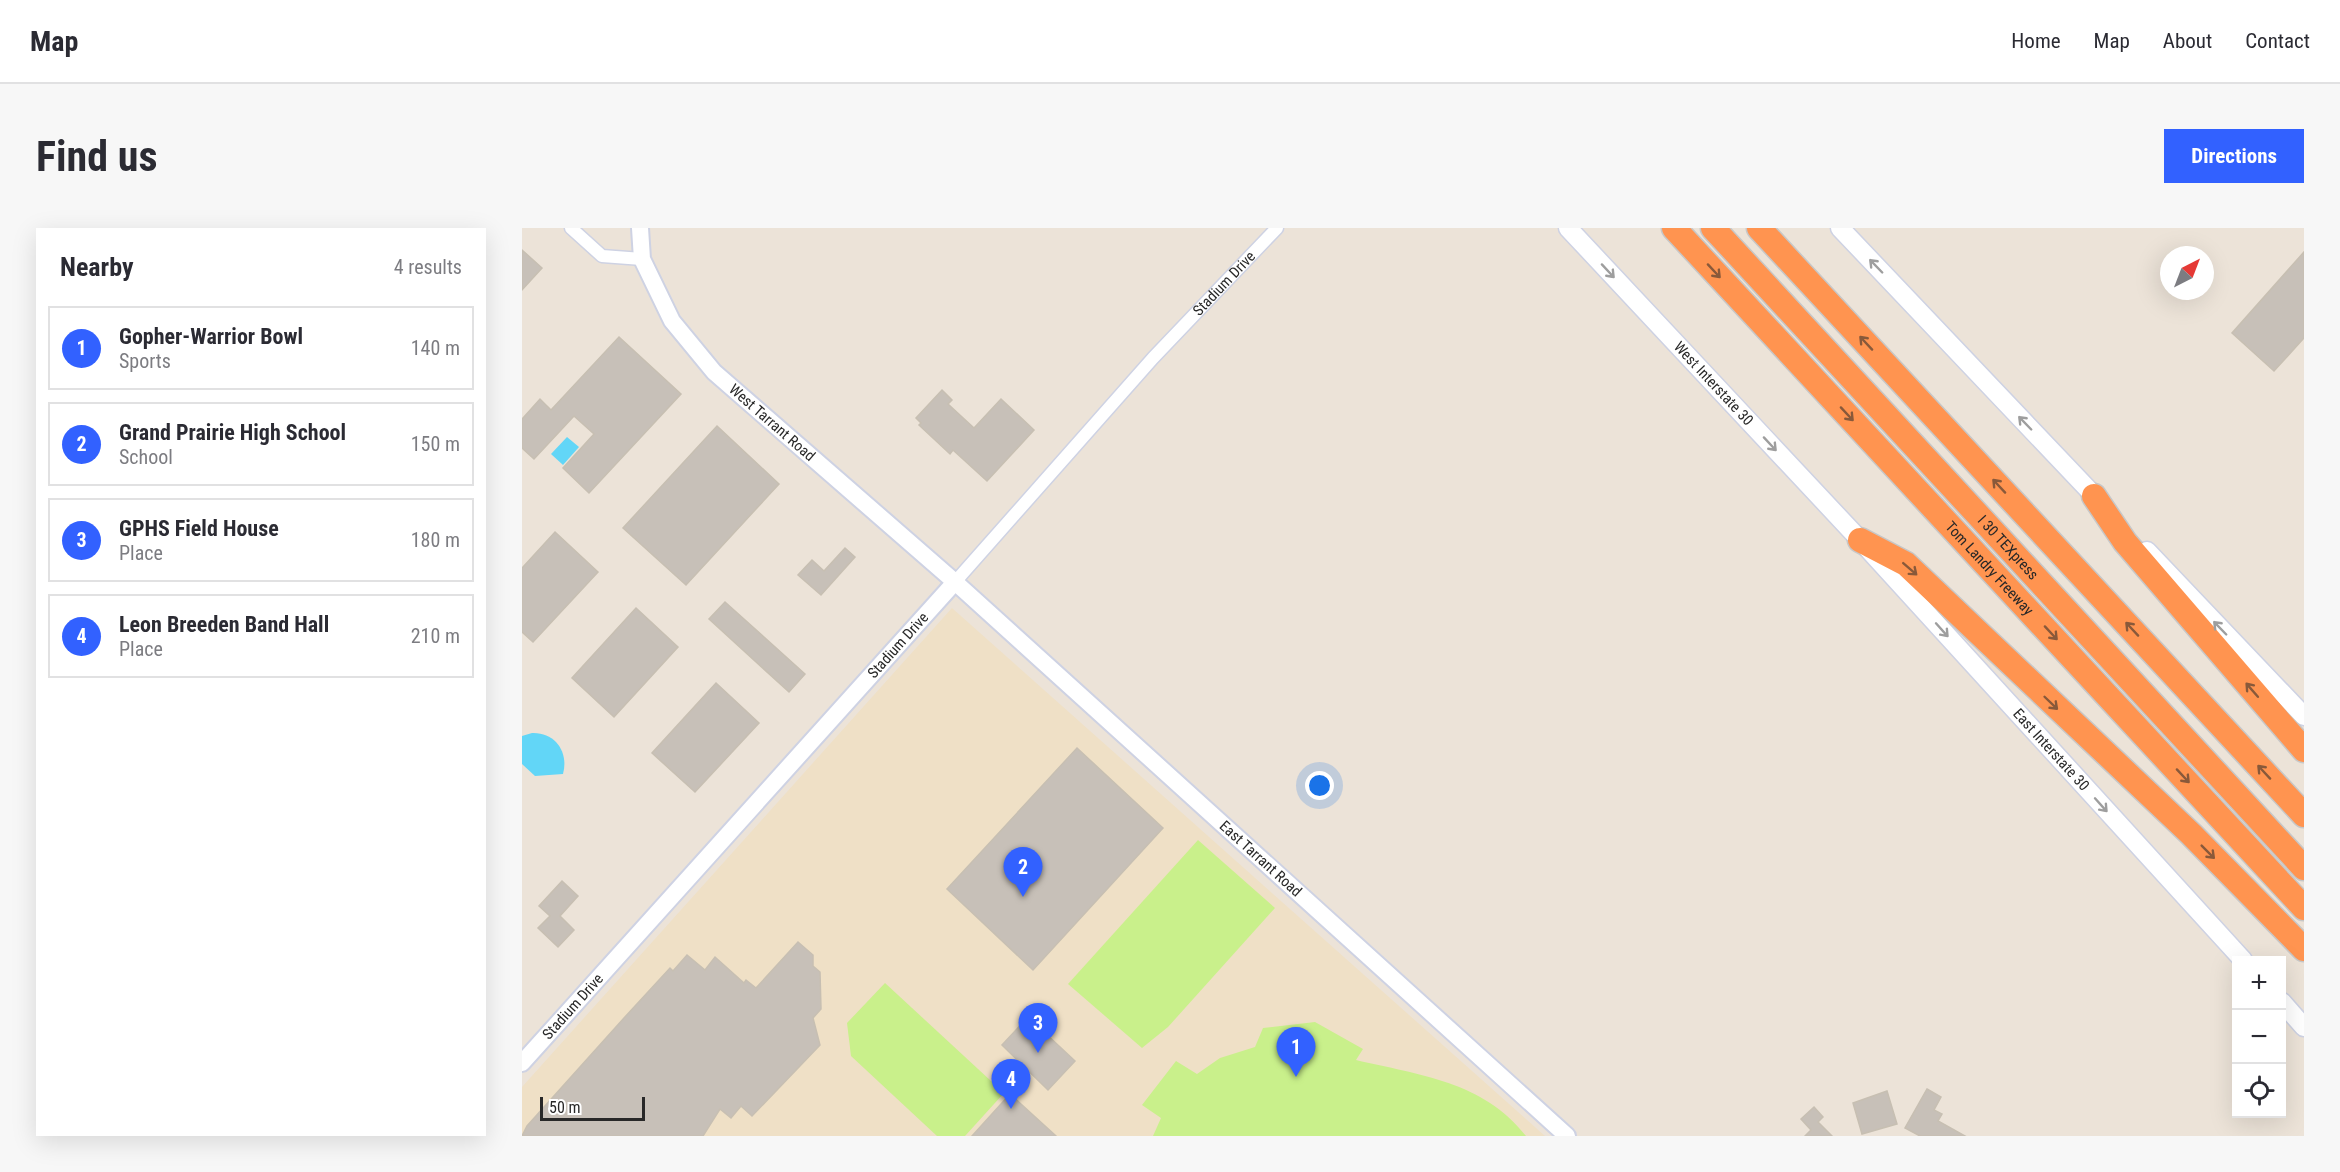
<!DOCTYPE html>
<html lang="en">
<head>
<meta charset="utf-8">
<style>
	body { margin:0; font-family:"Roboto Condensed",sans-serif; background:#f7f7f7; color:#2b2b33 }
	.controls { position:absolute; right:18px; bottom:18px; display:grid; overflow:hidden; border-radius:0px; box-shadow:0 6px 24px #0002 }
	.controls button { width:54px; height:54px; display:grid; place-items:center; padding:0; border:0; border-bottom:2px solid #e1e1e2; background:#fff; color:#2b2b33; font:30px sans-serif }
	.compass { position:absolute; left:1638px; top:18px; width:54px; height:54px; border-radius:50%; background:#fff; box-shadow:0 6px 24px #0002; rotate:42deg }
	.scale { position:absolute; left:18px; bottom:15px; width:105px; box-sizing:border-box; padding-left:6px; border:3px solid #282828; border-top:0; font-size:16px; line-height:21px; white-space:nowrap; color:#282828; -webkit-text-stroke:4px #fff; paint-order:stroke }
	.you { position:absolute; left:798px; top:558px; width:21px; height:21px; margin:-15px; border:4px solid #fff; border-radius:50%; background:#1a73e8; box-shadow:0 0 0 9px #1a73e833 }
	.badge { display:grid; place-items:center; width:39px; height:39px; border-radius:50%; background:#3261ff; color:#fff; font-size:20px; font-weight:700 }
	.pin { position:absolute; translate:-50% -50px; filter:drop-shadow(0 2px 3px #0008) }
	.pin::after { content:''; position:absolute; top:32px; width:21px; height:18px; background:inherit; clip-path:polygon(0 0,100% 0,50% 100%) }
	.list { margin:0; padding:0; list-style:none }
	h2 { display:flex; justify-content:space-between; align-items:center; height:78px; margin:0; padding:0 24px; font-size:26px }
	h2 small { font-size:20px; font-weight:400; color:#7c7c81 }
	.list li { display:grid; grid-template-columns:39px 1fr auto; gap:18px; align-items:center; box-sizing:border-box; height:84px; margin:0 12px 12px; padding:0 12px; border:2px solid #e1e1e2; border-radius:0px }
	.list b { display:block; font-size:22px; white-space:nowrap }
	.list p { margin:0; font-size:20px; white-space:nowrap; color:#7c7c81 }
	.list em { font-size:20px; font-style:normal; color:#7c7c81 }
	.icon { flex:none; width:33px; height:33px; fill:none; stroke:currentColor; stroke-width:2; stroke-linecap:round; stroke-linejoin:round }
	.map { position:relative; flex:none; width:1782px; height:908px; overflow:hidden; border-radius:0px }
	header { display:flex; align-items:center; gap:36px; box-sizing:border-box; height:84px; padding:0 30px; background:#fff; border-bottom:2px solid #e1e1e2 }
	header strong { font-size:28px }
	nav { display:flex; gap:33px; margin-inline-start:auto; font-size:21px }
	.intro { display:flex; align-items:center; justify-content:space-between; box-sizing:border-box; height:144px; padding:0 36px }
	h1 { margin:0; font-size:42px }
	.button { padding:15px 27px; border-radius:0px; background:#3261ff; color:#fff; font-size:21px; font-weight:700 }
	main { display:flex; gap:36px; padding:0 36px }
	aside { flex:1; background:#fff; border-radius:0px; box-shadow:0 6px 24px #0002 }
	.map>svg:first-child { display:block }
</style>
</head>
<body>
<header>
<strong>Map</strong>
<nav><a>Home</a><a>Map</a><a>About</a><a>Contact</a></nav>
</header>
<div class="intro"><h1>Find us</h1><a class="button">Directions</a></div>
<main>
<aside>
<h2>Nearby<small>4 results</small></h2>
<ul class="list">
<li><span class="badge">1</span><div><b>Gopher-Warrior Bowl</b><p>Sports</p></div><em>140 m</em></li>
<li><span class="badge">2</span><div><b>Grand Prairie High School</b><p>School</p></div><em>150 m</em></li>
<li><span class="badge">3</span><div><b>GPHS Field House</b><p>Place</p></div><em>180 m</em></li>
<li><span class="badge">4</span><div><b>Leon Breeden Band Hall</b><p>Place</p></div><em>210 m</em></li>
</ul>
</aside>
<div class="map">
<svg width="1782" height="908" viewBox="0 0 1782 908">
	<rect width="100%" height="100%" fill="#ece3d8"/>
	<path fill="#efe0c6" d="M 430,380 L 1023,908 L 0,908 L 0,859 Z"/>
	<g fill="#c9f08b">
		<path d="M 676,612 L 753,680 L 646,799 L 620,820 L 546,756 Z"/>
		<path d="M 363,755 L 482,865 L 443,908 L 415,908 L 329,828 L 325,795 Z"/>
		<path d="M 793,794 L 841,821 L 834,832 C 897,847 961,853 1004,908 L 631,908 L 639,890 L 620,877 L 654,833 L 675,846 L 698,830 L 733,819 L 741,800 Z"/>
	</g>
	<g fill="#62d6f7">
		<path d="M 45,209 L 57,219 L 41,237 L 29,226 Z"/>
		<path d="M 10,505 C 33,504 47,524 41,546 L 13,548 L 0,536 L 0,508 Z"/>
	</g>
	<g fill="#c7c0b8" stroke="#c7bfb2" stroke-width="1.5">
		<path d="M 0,22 L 20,40 L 0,62 Z"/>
		<path d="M 1782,24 L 1782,110 L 1752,143 L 1710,105 Z"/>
		<path d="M 97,109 L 159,166 L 67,265 L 41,240 L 72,206 L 52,188 L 12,231 L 0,220 L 0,191 L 18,171 L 29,182 Z"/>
		<path d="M 420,162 L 430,172 L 426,176 L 452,200 L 479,171 L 512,202 L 465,253 L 431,222 L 428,226 L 397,197 L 399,195 L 394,190 Z"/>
		<path d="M 195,198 L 257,256 L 164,357 L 101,300 Z"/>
		<path d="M 33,304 L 76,344 L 11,414 L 0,404 L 0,340 Z"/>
		<path d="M 323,320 L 333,329 L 299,367 L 276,347 L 290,332 L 302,343 Z"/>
		<path d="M 203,374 L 283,446 L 267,464 L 187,391 Z"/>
		<path d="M 114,380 L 156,419 L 92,489 L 50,450 Z"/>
		<path d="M 194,455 L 237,495 L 173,564 L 130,525 Z"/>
		<path d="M 555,520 L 641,600 L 511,742 L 425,661 Z"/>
		<path d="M 40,653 L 56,668 L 38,688 L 52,702 L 36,719 L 16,700 L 28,688 L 17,678 Z"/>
		<path d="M 276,714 L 291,727 L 291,738 L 298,744 L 299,781 L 291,790 L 298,817 L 230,888 L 219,878 L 209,890 L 198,881 L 181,908 L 0,908 L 5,898 L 102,790 L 148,740 L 151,743 L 165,727 L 183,742 L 193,729 L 222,755 L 224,752 L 234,760 Z"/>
		<path d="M 506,789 L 553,833 L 526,862 L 480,817 Z"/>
		<path d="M 1405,861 L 1419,869 L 1412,882 L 1420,886 L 1416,893 L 1443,908 L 1398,908 L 1383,900 Z"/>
		<path d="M 1365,863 L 1375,896 L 1340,906 L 1331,875 Z"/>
		<path d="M 488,866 L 534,908 L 450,908 Z"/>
		<path d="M 1292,879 L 1301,889 L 1296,894 L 1310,908 L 1283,908 L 1289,902 L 1279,891 Z"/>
	</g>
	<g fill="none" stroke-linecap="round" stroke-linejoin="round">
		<g stroke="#ced2e3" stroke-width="15">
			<g id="minor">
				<path d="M 49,0 L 80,28 L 120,31"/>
				<path id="s1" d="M 433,354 L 631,130 L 755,0"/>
			</g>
		</g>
		<g stroke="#ced2e3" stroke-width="20">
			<g id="tertiary">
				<path id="s2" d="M 118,0 L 120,31 L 150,93 L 192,144 L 433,354 L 1045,908"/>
				<path id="s3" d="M 0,835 L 433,354"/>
			</g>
		</g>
		<g stroke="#ced2e3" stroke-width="21">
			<g id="secondary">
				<path id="s4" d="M 1046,0 L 1338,312 L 1721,732"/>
				<path d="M 1318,0 L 1581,277"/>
				<path d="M 1625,323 L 1782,488"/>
				<path d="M 1760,774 L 1782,799"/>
			</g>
		</g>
		<g stroke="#c7c7c7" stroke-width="27">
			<g id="motorway">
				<path id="s5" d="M 1152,0 L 1782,680"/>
				<path id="s6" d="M 1191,0 L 1782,640"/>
				<path d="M 1237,0 L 1782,587"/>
				<path d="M 1572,268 L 1603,314 L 1782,522"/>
				<path d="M 1338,312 L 1384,336 L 1669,606 L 1782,721"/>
			</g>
		</g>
		<use href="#minor" stroke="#fff" stroke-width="12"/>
		<use href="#tertiary" stroke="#fff" stroke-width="16"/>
		<use href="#secondary" stroke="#fff" stroke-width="18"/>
		<use href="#motorway" stroke="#ff9450" stroke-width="24"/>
	</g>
	<defs><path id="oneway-shaft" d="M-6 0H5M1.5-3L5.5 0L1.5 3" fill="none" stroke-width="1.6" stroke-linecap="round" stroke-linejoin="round" transform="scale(1.5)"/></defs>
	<g stroke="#9e9e9e">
		<use href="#oneway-shaft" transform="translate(1354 38) rotate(-134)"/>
		<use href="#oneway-shaft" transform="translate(1086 43) rotate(47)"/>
		<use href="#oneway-shaft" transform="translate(1503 195) rotate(-134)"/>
		<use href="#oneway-shaft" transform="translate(1248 216) rotate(47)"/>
		<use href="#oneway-shaft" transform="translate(1698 400) rotate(-134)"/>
		<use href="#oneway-shaft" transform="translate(1420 402) rotate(48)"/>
		<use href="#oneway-shaft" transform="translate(1579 577) rotate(48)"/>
	</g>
	<g stroke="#89593a">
		<use href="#oneway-shaft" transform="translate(1192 43) rotate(47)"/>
		<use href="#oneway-shaft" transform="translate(1344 115) rotate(-133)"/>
		<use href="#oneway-shaft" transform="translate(1325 186) rotate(47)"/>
		<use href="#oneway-shaft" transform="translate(1477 258) rotate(-133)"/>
		<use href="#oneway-shaft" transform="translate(1388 341) rotate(41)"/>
		<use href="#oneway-shaft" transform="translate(1610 401) rotate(-133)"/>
		<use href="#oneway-shaft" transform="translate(1529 405) rotate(47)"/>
		<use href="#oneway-shaft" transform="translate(1730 462) rotate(-131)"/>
		<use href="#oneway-shaft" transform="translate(1529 475) rotate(44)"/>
		<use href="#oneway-shaft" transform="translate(1742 544) rotate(-133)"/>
		<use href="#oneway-shaft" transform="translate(1661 548) rotate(47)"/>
		<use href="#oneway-shaft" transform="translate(1686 624) rotate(45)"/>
	</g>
	<g text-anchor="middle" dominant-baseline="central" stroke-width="6" stroke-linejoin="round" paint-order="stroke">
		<g font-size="15" fill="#282828" stroke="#fff">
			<text stroke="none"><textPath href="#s1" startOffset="402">Stadium Drive</textPath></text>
			<text stroke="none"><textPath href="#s4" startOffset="213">West Interstate 30</textPath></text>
			<text stroke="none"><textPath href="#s2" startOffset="243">West Tarrant Road</textPath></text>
			<text stroke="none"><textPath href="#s6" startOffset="435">I 30 TEXpress</textPath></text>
			<text stroke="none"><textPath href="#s5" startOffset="464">Tom Landry Freeway</textPath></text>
			<text stroke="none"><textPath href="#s3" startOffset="562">Stadium Drive</textPath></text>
			<text stroke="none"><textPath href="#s4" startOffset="711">East Interstate 30</textPath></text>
			<text stroke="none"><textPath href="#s2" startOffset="898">East Tarrant Road</textPath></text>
			<text stroke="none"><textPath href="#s3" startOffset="76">Stadium Drive</textPath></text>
		</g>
	</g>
</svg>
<div class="controls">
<button>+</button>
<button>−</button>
<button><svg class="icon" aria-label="locate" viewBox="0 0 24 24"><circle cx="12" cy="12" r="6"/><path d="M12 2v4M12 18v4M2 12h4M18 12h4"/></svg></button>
</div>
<svg class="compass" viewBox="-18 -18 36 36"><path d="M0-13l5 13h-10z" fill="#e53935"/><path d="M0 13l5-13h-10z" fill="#7c7c81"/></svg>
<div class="scale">50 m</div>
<div class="you"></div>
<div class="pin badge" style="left:774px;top:849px">1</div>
<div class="pin badge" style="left:501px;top:669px">2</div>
<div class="pin badge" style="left:516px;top:825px">3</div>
<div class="pin badge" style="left:489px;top:881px">4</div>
</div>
</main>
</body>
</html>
